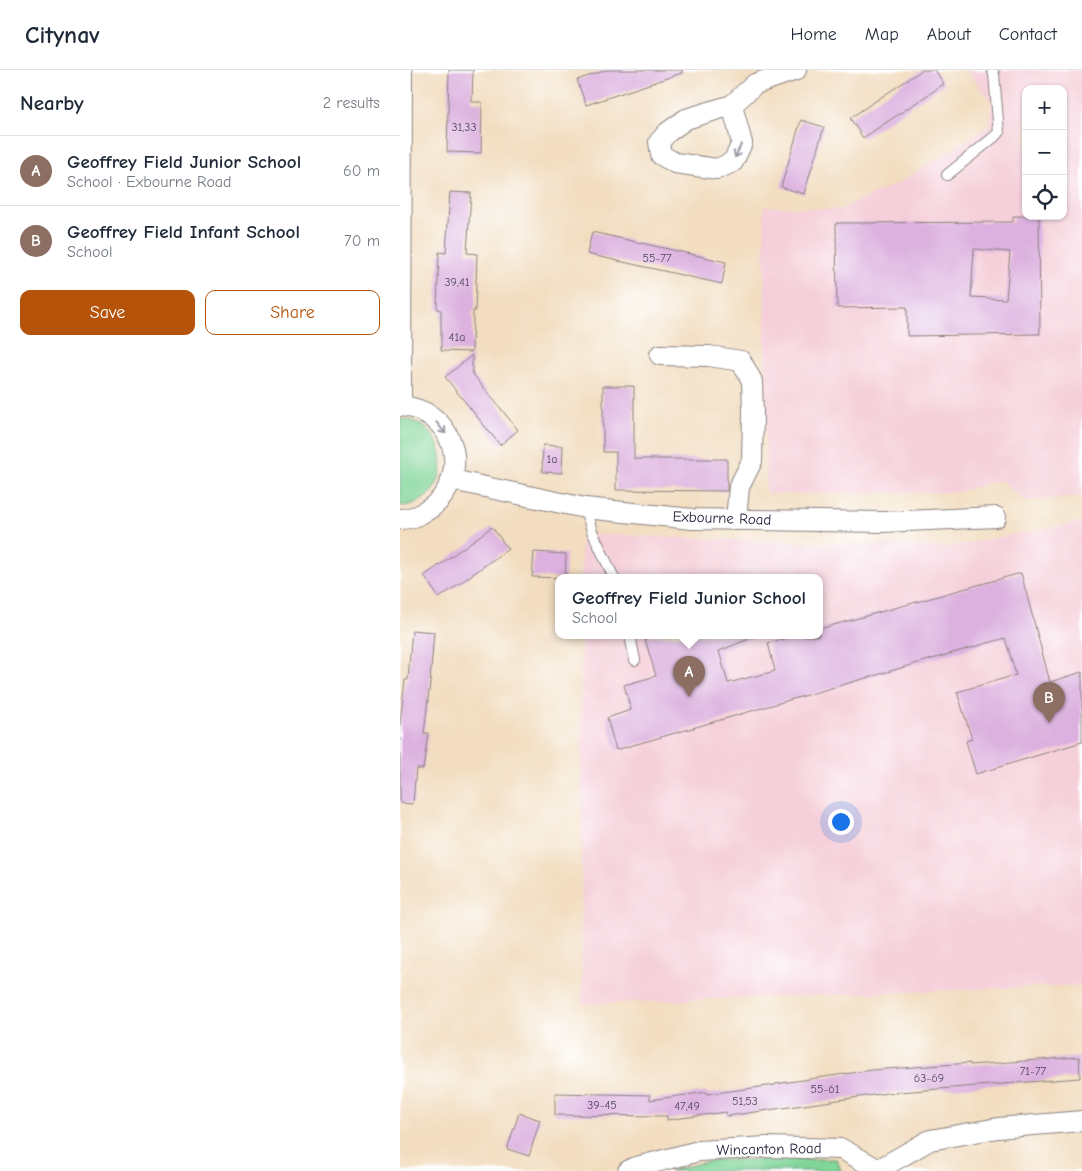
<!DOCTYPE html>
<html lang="en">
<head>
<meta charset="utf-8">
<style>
	body { margin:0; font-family:"Comic Neue",sans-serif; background:#f2f2f3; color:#1f2937 }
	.controls { position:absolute; right:15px; top:15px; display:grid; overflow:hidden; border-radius:10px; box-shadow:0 1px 4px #0004 }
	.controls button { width:45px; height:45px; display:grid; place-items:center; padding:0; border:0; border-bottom:1px solid #e0e1e3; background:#fff; color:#1f2937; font:25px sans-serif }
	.you { position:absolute; left:440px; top:751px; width:18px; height:18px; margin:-12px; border:4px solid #fff; border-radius:50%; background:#1a73e8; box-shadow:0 0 0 8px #1a73e833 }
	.badge { display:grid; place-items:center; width:32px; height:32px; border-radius:50%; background:#b45309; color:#fff; font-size:16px; font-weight:700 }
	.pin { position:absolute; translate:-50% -41px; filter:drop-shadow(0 1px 2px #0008) }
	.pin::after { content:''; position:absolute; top:26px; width:18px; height:15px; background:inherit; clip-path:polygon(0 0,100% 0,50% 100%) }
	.popup { position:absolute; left:155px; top:504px; width:268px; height:65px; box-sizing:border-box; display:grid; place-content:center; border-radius:10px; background:#fff; filter:drop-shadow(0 1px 4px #0005); font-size:16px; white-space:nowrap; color:#747a83 }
	.popup b { font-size:19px; color:#1f2937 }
	.popup::after { content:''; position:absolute; left:50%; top:100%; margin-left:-10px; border:10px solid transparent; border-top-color:#fff }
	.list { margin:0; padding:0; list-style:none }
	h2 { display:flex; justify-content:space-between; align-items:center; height:65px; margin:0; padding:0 20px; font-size:21px }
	h2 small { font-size:16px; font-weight:400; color:#747a83 }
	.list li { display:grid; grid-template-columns:32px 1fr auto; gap:15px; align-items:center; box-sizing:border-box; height:70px; padding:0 20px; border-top:1px solid #e0e1e3 }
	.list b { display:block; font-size:19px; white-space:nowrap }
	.list p { margin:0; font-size:16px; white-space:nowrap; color:#747a83 }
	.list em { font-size:16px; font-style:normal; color:#747a83 }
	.actions { display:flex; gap:10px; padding:15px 20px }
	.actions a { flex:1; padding:11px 0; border:1px solid #b45309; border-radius:10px; text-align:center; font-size:18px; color:#b45309 }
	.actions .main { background:#b45309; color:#fff }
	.icon { flex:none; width:28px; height:28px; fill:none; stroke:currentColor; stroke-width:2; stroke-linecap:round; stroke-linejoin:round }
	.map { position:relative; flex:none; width:682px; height:1101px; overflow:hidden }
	header { display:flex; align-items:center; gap:30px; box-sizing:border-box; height:70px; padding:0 25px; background:#fff; border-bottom:1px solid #e0e1e3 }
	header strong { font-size:24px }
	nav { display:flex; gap:28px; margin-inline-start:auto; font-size:18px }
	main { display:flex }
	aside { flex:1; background:#fff }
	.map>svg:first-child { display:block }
</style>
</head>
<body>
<header>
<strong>Citynav</strong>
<nav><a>Home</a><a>Map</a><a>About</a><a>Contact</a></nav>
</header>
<main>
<aside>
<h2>Nearby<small>2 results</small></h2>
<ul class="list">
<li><span class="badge" style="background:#8d6e63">A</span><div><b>Geoffrey Field Junior School</b><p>School · Exbourne Road</p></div><em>60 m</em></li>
<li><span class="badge" style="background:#8d6e63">B</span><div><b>Geoffrey Field Infant School</b><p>School</p></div><em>70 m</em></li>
</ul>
<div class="actions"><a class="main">Save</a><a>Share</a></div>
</aside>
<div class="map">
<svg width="682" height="1101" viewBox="0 0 682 1101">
	<rect width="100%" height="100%" fill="#fff"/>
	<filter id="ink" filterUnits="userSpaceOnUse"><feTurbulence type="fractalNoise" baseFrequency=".02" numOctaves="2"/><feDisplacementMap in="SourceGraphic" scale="10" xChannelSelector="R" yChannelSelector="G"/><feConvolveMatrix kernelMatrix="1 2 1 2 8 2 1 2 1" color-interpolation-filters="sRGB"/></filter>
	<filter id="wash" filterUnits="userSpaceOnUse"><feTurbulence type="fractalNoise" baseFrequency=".0096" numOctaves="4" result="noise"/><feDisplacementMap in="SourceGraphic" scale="20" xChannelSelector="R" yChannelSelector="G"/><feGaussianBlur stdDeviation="1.12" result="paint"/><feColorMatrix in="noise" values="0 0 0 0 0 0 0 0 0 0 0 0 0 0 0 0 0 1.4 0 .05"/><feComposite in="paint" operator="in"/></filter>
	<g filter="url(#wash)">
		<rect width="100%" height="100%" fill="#f2ddc0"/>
		<g fill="#f5cfd9" fill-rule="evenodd">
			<path d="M 567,0 L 682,0 L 682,426 L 626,431 L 600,410 L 557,422 L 366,424 L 364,136 L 438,140 L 500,112 L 590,55 L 592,32 ZM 626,19 L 663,19 L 663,146 L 626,146 Z"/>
			<path d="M 682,452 L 682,915 L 182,934 L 181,566 L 419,566 L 419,508 L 181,508 L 181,464 L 548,477 Z"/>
		</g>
		<g fill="#80d598" stroke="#517c6a">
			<path d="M 0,349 C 55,351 56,434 0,436 Z"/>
			<path d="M 437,1089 L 441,1101 L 268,1101 L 313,1090 Z"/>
		</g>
		<g id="blocks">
			<g fill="#dcb1df" fill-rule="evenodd">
				<path d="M 49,0 L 73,0 L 72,32 L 82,32 L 81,83 L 47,82 Z"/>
				<path d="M 206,0 L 282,0 L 282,3 L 186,35 L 177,10 Z"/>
				<path d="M 522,0 L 535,0 L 544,14 L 463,68 L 450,48 Z"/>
				<path d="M 401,50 L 424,57 L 404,124 L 381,117 Z"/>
				<path d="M 50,122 L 71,123 L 67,183 L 77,184 L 75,241 L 73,241 L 72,282 L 41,281 L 41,240 L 37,239 L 39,182 L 46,183 Z"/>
				<path d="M 613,146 L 639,146 L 640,264 L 507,266 L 507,237 L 437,238 L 436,153 L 613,152 ZM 574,179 L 610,182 L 606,229 L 571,227 Z"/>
				<path d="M 192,162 L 326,192 L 322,214 L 187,184 Z"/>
				<path d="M 72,285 L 72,303 L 118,360 L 100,375 L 45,307 Z"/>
				<path d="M 203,316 L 234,316 L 234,389 L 327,389 L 327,421 L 216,420 L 216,382 L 203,382 Z"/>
				<path d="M 143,375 L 163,376 L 162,403 L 142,402 Z"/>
				<path d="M 92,457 L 108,479 L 39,528 L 24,506 Z"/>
				<path d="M 134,482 L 166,484 L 165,508 L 132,507 Z"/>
				<path d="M 621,503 L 650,612 L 682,602 L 682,672 L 576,704 L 566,671 L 572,669 L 557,622 L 616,605 L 605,568 L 216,680 L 207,648 L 231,640 L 224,615 L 256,606 L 244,566 L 353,566 L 354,567 L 319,581 L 328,613 L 375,601 L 368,573 L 395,566 L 419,566 L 419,559 Z"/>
				<path d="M 12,560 L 34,562 L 30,613 L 24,663 L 28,663 L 23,699 L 16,699 L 13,734 L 0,733 L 0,654 L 5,610 L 8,610 Z"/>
				<path d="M 679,987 L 680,1008 L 487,1023 L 327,1046 L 326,1042 L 267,1050 L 267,1046 L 155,1045 L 155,1023 L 250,1025 L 250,1030 L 307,1022 L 308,1024 L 375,1015 L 375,1014 L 472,1000 L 570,993 L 570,995 Z"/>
				<path d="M 119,1043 L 140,1050 L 129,1086 L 107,1079 Z"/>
			</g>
		</g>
	</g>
	<g filter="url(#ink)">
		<use href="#blocks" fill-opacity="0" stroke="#8a807e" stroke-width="1"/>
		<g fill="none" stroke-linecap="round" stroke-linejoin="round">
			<g stroke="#8a807e" stroke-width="12">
				<g id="service">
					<path d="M 547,105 L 599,63 L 594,4 L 592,0"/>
					<path d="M 185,438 L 192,461 L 214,508"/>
					<path d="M 230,566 L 235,590"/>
				</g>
			</g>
			<g stroke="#8a807e" stroke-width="22">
				<g id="minor">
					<path d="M 332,35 L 342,73 L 333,92 L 317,99 L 275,93 L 261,85 L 259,72 L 268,62 L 286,49 L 332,35 L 355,14 L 396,0"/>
					<path d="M 260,285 L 309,286 L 341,291 L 352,311 L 353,343 L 352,391 L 339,417 L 336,450"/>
					<path d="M 0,336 C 12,337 23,340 32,347 C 65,372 60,421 26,441 C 18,446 9,449 0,449"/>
					<path d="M 1,336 L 2,0"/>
					<path d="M 52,410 L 185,438 L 292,449 L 483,452 L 596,447"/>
					<path d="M 228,1101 L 233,1098 L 299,1081 L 366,1077 L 442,1079 L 477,1099"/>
					<path d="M 476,1101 L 530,1070 L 598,1058 L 682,1051"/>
				</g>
			</g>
			<use href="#service" stroke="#fff" stroke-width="10"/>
			<use href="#minor" stroke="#fff" stroke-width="20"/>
		</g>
		<defs><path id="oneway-shaft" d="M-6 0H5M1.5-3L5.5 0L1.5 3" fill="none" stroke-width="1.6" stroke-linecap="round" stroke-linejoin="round" transform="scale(1.25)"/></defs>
		<g stroke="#9c9ca7">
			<use href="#oneway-shaft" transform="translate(338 81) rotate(115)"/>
			<use href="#oneway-shaft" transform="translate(41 358) rotate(51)"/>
		</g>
	</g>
	<g text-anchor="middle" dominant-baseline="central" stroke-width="4.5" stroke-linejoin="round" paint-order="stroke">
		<g font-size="12" fill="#504664">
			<text x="64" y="57">31,33</text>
			<text x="257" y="188">55-77</text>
			<text x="57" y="212">39,41</text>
			<text x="57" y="267">41a</text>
			<text x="152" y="389">1a</text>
			<text x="633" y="1001">71-77</text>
			<text x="529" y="1008">63-69</text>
			<text x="425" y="1019">55-61</text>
			<text x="345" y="1031">51,53</text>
			<text x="202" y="1035">39-45</text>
			<text x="287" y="1036">47,49</text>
		</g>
		<g font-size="15" fill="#22223b" stroke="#fff">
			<text transform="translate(322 448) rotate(2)">Exbourne Road</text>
			<text transform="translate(369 1079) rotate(-1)">Wincanton Road</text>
		</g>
	</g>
</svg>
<div class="controls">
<button>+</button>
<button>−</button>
<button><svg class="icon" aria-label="locate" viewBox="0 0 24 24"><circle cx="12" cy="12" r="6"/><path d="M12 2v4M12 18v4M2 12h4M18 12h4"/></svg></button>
</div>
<div class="you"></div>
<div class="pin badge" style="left:289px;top:627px;background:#8d6e63">A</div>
<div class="popup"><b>Geoffrey Field Junior School</b>School</div>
<div class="pin badge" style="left:649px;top:653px;background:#8d6e63">B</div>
</div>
</main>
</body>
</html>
